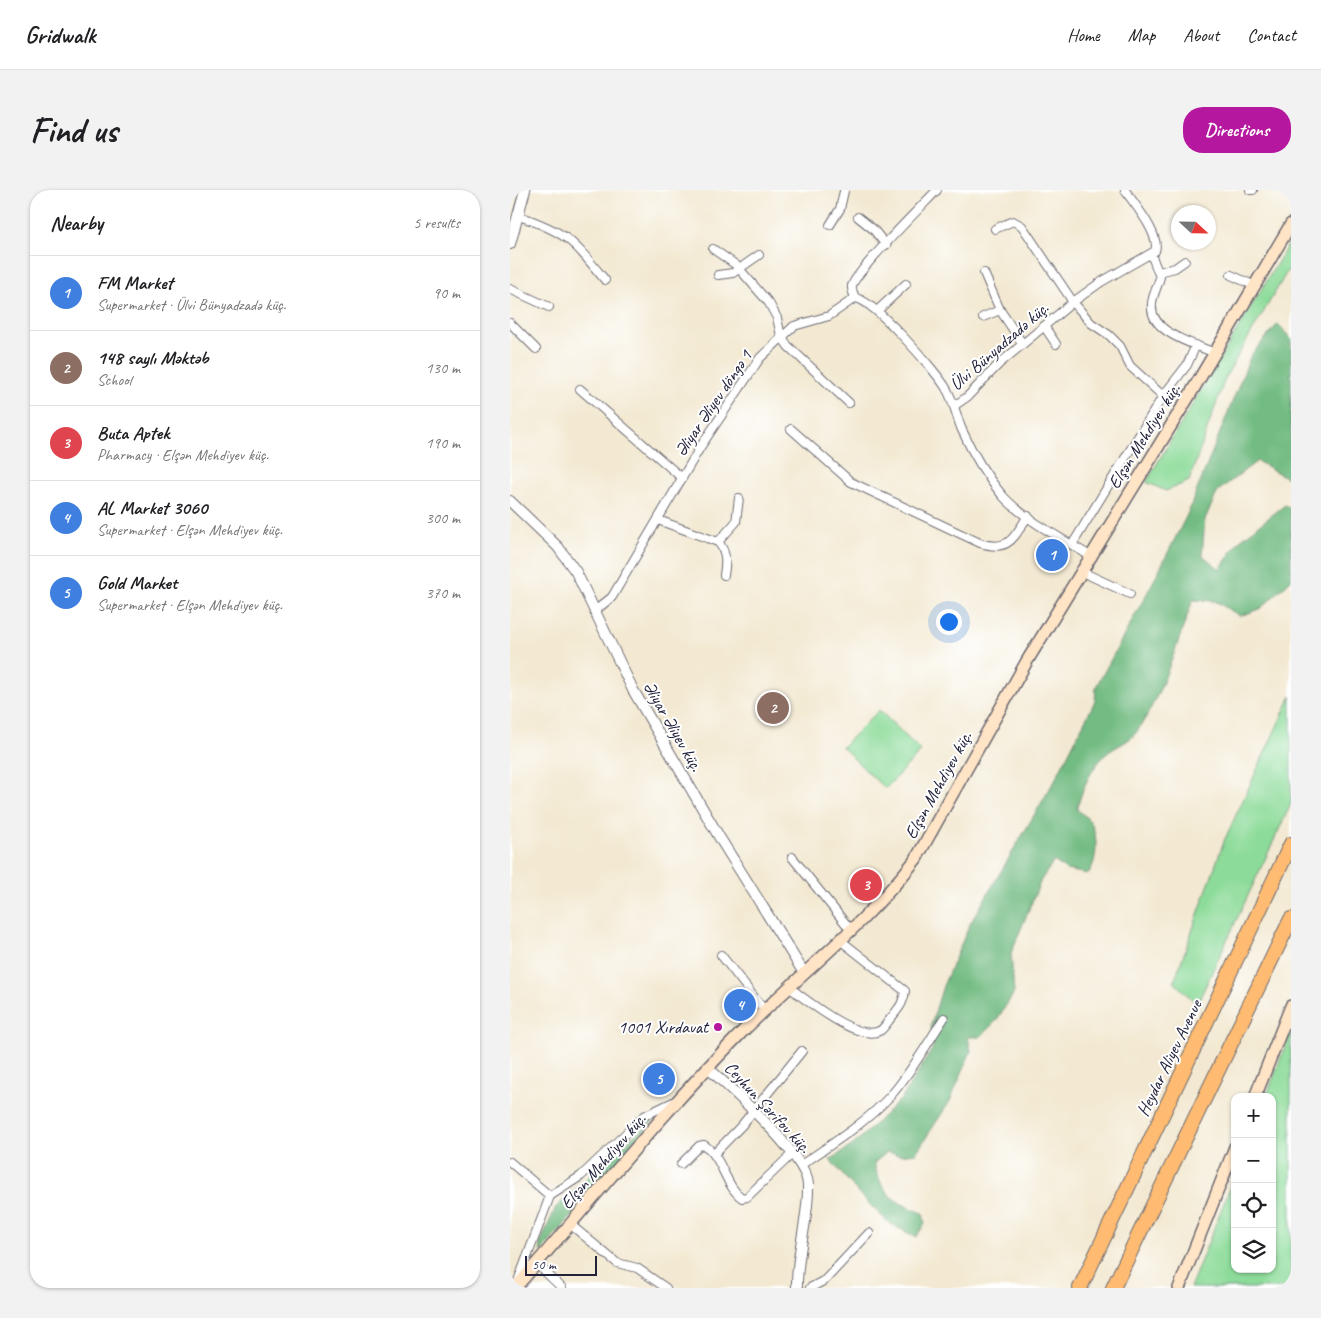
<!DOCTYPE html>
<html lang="en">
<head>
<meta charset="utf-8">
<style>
	body { margin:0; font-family:Caveat,sans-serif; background:#f2f2f2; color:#202124 }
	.controls { position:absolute; right:15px; bottom:15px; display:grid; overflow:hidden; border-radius:10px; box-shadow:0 1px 4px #0004 }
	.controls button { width:45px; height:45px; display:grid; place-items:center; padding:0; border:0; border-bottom:1px solid #e0e0e0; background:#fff; color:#202124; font:25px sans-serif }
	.compass { position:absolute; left:661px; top:15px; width:45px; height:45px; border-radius:50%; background:#fff; box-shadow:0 1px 4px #0004; rotate:112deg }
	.scale { position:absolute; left:15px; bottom:12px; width:72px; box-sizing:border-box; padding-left:5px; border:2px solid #22223b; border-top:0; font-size:14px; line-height:18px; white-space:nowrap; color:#22223b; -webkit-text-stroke:4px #fff; paint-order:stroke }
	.you { position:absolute; left:438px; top:431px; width:18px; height:18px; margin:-12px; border:4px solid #fff; border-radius:50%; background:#1a73e8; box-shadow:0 0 0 8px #1a73e833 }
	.badge { display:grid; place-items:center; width:32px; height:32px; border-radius:50%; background:#b5179e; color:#fff; font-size:16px; font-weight:700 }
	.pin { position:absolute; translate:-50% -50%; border:2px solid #fff; box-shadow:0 1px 5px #0006 }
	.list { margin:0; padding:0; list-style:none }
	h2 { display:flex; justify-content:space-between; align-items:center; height:65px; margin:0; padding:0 20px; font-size:21px }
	h2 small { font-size:16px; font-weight:400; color:#757577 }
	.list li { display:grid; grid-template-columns:32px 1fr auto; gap:15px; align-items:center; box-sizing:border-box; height:75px; padding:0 20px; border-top:1px solid #e0e0e0 }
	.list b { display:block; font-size:19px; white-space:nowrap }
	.list p { margin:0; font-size:16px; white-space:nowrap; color:#757577 }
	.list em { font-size:16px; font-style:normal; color:#757577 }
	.icon { flex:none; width:28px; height:28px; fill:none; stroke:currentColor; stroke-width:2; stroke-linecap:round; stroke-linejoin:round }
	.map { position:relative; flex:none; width:781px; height:1098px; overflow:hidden; border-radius:20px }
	header { display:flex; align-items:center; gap:30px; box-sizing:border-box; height:70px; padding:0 25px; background:#fff; border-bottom:1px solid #e0e0e0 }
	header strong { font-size:24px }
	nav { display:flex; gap:28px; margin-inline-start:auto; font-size:18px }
	.intro { display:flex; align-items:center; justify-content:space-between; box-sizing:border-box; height:120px; padding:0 30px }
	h1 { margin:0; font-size:35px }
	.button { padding:12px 22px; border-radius:20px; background:#b5179e; color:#fff; font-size:18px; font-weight:700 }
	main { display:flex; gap:30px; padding:0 30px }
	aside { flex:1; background:#fff; border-radius:20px; box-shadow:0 1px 4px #0004 }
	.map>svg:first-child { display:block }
</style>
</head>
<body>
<header>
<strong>Gridwalk</strong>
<nav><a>Home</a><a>Map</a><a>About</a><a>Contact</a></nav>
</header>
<div class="intro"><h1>Find us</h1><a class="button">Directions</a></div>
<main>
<aside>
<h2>Nearby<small>5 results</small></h2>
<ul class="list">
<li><span class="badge" style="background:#3f7fe0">1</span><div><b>FM Market</b><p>Supermarket · Ülvi Bünyadzadə küç.</p></div><em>90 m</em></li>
<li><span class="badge" style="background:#8d6e63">2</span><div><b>148 saylı Məktəb</b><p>School</p></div><em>130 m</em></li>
<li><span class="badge" style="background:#e0444e">3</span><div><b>Buta Aptek</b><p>Pharmacy · Elşən Mehdiyev küç.</p></div><em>190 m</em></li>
<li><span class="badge" style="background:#3f7fe0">4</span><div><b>AL Market 3060</b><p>Supermarket · Elşən Mehdiyev küç.</p></div><em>300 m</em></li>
<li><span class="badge" style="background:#3f7fe0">5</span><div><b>Gold Market</b><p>Supermarket · Elşən Mehdiyev küç.</p></div><em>370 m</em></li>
</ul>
</aside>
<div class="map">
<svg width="781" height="1098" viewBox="0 0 781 1098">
	<rect width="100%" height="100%" fill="#fff"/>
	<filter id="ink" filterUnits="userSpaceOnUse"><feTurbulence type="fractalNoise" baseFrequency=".02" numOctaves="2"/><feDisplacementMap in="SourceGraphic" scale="10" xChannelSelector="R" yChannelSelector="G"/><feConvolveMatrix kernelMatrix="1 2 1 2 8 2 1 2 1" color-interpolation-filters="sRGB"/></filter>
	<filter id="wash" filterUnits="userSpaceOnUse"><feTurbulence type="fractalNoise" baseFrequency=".0096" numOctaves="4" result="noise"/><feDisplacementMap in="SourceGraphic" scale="20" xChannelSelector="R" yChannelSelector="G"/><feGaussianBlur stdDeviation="1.12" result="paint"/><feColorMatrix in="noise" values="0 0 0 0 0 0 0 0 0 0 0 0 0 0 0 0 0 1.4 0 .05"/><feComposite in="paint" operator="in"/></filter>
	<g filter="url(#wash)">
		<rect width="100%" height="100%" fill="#f3e9d2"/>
		<g fill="#8ddb9a" stroke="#587e6a">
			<path d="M 781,50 L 781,75 L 716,186 L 679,291 L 656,301 L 636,292 Z"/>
			<path d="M 781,506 L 781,614 L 687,814 L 664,792 L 714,651 Z"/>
			<path d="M 369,520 L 411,561 L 375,599 L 332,557 Z"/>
			<path d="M 781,841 L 781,1098 L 680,1098 L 725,985 L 725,1079 L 762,1079 L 762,907 L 756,907 Z"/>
		</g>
		<g fill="#72bb82" stroke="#4a6e5e">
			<path d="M 768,134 L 781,149 L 781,276 L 777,288 L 747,271 L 708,301 L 695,329 L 692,365 L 710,379 L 729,351 L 775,315 L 781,319 L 781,390 L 750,419 L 730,426 L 705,411 L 683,410 C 667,452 654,501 628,540 C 618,554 606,555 595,565 C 580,580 572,599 567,619 C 570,622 575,626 579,630 C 589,643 588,671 578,684 L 556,680 L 544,671 L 531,690 L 501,763 L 504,803 L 486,831 L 470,847 L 458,847 L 461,861 L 440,911 L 406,963 L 390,965 L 377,962 L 364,973 C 372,1005 384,1012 413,1023 L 415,1034 L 406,1047 L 379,1033 L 353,1008 L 320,970 L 343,955 L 392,908 L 423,858 L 421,835 L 433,796 L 460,734 L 546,588 L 585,511 L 586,497 L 641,396 L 677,325 L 741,165 Z"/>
			<path d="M 141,930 L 142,932 L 31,1062 L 30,1053 L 46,1017 Z"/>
		</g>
	</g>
	<g filter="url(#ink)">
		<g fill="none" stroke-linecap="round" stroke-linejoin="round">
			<g stroke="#6b6870" stroke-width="10">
				<g id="minor">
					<path d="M 740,0 L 743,0"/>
					<path d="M 9,26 C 58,43 63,51 95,90"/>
					<path d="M 348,27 L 363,39 L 376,55"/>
					<path d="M 320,35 L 330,19 L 334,1"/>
					<path d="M 485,39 L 503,31 L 512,36 L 563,112 L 581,133 L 599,145 L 610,156 L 620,176 L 653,206"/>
					<path d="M 203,59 L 226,75 L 259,113 L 267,128 L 271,146 L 278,156 L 339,213"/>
					<path d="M 641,64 L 650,87 C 648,96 643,104 642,113 C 638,143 685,154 705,163"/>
					<path d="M 649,82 L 665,78 L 675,71"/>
					<path d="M 474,83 L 490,120 L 512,153"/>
					<path d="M 208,85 L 223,83 L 249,65"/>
					<path d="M 721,85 L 745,96"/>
					<path d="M 0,99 L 39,117"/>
					<path d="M 345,108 C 344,104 341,100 342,96 C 345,82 413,15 427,0"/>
					<path d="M 367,121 L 396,94"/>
					<path d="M 473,127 L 490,120"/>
					<path d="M 0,133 L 26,159"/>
					<path d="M 534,136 L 546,154"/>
					<path d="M 70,199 L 172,288"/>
					<path d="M 444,216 L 457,207 L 489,174 L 563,112 L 591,92 L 645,61 C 651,45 624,14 615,0"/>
					<path d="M 281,239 L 341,292 L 470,353 C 500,362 503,348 518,326"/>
					<path d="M 148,330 L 208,352 C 217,362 216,373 214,385"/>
					<path d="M 208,352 L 226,332 L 229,308"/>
					<path d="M 562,355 L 653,206 L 677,175 L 686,155"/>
					<path d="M 570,381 L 620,404"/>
					<path d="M 86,420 L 102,407 L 191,256 L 250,168 L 284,136 L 319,126 L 345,108 C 362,108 426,181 436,198 C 444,211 446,226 452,240 C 462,262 477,287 492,305 C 513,329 553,349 580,366"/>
					<path d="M 282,667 L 340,739"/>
					<path d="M 211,765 L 255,821"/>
					<path d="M 280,798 C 297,810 350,854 371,840 C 375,837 378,831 381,828 C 388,819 394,813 395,801 L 330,750"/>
					<path d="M 204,964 L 232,935 L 292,861"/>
					<path d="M 0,972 L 40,1006"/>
					<path d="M 171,974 L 189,956 L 194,955 C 213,967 214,995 232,1008 L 237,1007 L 282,964"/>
					<path d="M 291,975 C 323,953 356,933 382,904 C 402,881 417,854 434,828"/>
					<path d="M 61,1035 L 107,1073 L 127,1078 L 156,1098"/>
					<path d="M 27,1074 L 52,1098"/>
					<path d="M 8,1091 L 40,1006 L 71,986 L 134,926 L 165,911"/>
					<path d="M 300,1098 L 315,1090 L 359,1043"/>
				</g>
			</g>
			<g stroke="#6b6870" stroke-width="12">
				<g id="tertiary">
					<path d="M 0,54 L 15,0"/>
					<path d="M 0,311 L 48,357 L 66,382 L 123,500 L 211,650 L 294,783"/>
					<path d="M 198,878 C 220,898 298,967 298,995 C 299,1030 286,1063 287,1098"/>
				</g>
			</g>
			<g stroke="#6b6870" stroke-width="14">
				<g id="secondary">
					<path d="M 745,907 L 781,816"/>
					<path d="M 5,1098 C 80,1013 152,923 231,843 C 289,785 356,734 406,669 L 517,471 L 681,203 L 781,34"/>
					<path d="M 669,1098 L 725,957"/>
				</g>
			</g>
			<g stroke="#6b6870" stroke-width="16">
				<g id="motorway">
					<path d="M 570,1098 L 781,654"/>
					<path d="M 603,1098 L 781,729"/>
				</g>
			</g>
			<use href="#minor" stroke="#fff" stroke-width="8"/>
			<use href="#tertiary" stroke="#fff" stroke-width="10"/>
			<use href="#secondary" stroke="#ffe4c6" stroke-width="11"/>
			<use href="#motorway" stroke="#febb71" stroke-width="14"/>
		</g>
	</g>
	<circle fill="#b5179e" stroke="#fff" stroke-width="2" cx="208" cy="837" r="5"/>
	<g text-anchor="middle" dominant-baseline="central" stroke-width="4" stroke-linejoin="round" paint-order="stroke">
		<g font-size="18" fill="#22223b" stroke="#fff">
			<text transform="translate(489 156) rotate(-41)">Ülvi Bünyadzadə küç.</text>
			<text transform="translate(203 213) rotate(-56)">Əliyar Əliyev döngə 1</text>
			<text transform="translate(634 246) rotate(-58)">Elşən Mehdiyev küç.</text>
			<text transform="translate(163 536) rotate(60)">Əliyar Əliyev küç.</text>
			<text transform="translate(428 595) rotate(-61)">Elşən Mehdiyev küç.</text>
			<text transform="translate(659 868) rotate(-64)">Heydar Aliyev Avenue</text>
			<text transform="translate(258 917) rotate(47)">Ceyhun Şərifov küç.</text>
			<text transform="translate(93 971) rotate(-49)">Elşən Mehdiyev küç.</text>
		</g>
		<g font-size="18" fill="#22223b" stroke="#fff" text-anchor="end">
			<text x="198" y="837">1001 Xırdavat</text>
		</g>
	</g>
</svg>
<div class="controls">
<button>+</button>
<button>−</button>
<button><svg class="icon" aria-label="locate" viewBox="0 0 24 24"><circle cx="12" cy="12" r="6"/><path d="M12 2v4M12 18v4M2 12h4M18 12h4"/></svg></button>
<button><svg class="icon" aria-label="layers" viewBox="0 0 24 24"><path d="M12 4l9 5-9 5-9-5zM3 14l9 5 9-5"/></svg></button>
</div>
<svg class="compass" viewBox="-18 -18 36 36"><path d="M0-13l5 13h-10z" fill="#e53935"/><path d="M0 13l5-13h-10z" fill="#757577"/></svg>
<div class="scale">50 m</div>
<div class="you"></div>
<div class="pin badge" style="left:542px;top:365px;background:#3f7fe0">1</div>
<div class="pin badge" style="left:263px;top:518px;background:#8d6e63">2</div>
<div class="pin badge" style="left:356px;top:695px;background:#e0444e">3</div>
<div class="pin badge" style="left:230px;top:815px;background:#3f7fe0">4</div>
<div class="pin badge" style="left:149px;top:889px;background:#3f7fe0">5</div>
</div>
</main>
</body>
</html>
